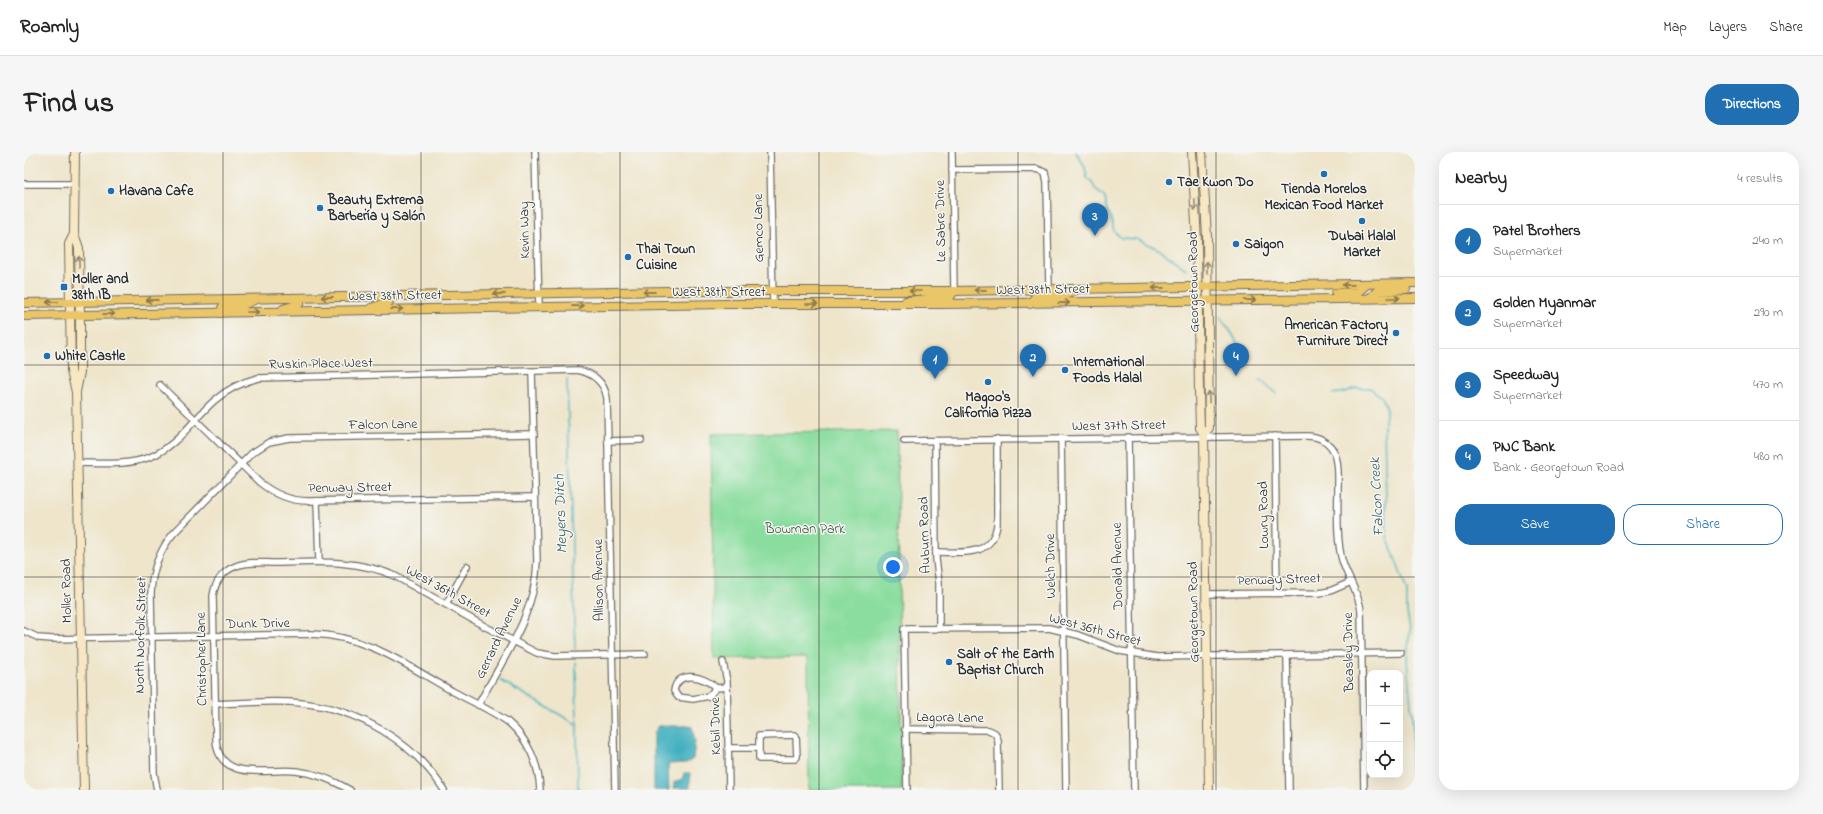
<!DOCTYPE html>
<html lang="en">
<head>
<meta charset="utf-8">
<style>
	body { margin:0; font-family:"Indie Flower",sans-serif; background:#f6f6f6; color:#222 }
	.controls { position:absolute; right:12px; bottom:12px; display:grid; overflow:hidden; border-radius:8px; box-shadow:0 4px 16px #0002 }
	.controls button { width:36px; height:36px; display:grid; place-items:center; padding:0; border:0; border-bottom:1px solid #e0e0e0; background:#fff; color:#222; font:20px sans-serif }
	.you { position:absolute; left:869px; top:415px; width:14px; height:14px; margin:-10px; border:3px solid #fff; border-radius:50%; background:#1a73e8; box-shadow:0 0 0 6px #1a73e833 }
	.badge { display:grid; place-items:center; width:26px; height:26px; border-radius:50%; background:#1f6fb2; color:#fff; font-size:13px; font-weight:700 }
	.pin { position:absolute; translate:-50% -33px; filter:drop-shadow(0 1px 2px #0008) }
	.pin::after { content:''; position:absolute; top:21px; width:14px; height:12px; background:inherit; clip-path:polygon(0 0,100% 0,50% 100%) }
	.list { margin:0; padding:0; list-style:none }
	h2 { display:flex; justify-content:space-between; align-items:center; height:52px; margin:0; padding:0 16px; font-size:17px }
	h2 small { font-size:13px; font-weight:400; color:#767676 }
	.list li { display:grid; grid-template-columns:26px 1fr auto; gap:12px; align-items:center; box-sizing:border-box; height:72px; padding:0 16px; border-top:1px solid #e0e0e0 }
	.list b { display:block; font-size:15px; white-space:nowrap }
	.list p { margin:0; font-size:13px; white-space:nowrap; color:#767676 }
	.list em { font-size:13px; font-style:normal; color:#767676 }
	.actions { display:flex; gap:8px; padding:12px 16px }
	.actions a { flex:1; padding:9px 0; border:1px solid #1f6fb2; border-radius:16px; text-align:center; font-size:14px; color:#1f6fb2 }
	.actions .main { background:#1f6fb2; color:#fff }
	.icon { flex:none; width:22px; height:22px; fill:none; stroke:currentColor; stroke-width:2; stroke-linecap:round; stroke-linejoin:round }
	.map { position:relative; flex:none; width:1391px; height:638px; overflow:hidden; border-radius:16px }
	header { display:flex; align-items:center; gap:24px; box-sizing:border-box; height:56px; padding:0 20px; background:#fff; border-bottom:1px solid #e0e0e0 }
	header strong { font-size:19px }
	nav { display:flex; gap:22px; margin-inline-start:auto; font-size:14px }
	.intro { display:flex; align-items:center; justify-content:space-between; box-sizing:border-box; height:96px; padding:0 24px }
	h1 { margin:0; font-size:28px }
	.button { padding:10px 18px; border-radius:16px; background:#1f6fb2; color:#fff; font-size:14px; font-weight:700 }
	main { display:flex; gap:24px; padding:0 24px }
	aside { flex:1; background:#fff; border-radius:16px; box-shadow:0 4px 16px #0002 }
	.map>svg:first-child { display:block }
</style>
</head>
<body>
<header>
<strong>Roamly</strong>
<nav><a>Map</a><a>Layers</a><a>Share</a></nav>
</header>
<div class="intro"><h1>Find us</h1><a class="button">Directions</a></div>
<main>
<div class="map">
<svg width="1391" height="638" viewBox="0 0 1391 638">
	<rect width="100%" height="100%" fill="#f6f6f2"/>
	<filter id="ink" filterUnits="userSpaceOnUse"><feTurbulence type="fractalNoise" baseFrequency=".025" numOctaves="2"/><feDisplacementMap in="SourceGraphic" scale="8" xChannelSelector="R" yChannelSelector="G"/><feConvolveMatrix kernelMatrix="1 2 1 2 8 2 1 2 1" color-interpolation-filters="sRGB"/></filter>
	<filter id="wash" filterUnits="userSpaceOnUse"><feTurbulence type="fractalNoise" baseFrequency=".012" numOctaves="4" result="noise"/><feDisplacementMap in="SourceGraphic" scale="16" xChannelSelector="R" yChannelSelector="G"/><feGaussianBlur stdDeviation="0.9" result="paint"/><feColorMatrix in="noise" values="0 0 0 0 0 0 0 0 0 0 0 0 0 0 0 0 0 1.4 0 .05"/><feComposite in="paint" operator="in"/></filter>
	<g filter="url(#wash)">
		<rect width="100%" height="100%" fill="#eee5cb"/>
		<path fill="#8add9e" stroke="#5a8464" d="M 873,279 L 878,638 L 785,638 L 784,505 L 690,507 L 687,282 Z"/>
		<g fill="#42b0bf" stroke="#366e75">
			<path d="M 635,574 L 663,574 L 668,575 L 671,589 L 669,607 L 662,611 L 644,612 L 645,638 L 630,638 L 630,581 Z"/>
			<path d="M 660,621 L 666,621 L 666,636 L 650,636 L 650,630 L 658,628 Z"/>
		</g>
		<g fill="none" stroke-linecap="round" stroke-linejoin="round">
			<g stroke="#42b0bf" stroke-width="1.5">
				<path d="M 1052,0 L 1061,15 L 1063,26 L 1067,29 L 1072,38 L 1081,46 L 1083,59 L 1086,63 L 1090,79 L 1097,86 L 1113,87 L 1136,98 L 1162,117"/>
				<path d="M 1196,165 L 1207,180 L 1217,197"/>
				<path d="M 543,227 L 551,497"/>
				<path d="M 1236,228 L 1252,241"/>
				<path d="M 1309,242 L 1321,240 L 1332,236 L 1346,236 L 1358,245 L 1363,257 L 1360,275 L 1363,384 L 1383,439 L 1383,460 L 1386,477 L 1383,508 L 1389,575 L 1387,606 L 1388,638"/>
				<path d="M 552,510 L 554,638"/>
				<path d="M 476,528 L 552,572"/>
			</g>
		</g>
	</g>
	<g filter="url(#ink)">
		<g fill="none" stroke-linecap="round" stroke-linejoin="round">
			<g stroke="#6f6c63" stroke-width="8">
				<g id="minor">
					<path d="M 511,0 L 515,155"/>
					<path d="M 746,0 L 749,152"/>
					<path d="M 928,0 L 930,139"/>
					<path d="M 928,18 L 1013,17 L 1021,20 L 1023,30 L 1025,137"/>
					<path d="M 0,32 L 50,32"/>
					<path d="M 136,233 L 235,330 C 250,342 265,349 284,349 L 511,345"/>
					<path d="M 1251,284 L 1253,441"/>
					<path d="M 1104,285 L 1110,638"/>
					<path d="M 1037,286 L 1042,638"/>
					<path d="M 584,289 L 617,288"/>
					<path d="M 880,289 L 1282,284 C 1295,284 1306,290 1311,302 C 1315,312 1314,323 1314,333 C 1314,356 1312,381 1317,404 C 1321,423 1334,438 1337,458 L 1340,638"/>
					<path d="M 911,289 L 912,407 L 915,431 L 915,477"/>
					<path d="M 53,311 C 78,311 103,314 126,305 C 154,294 169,267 191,248 C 204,237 218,230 234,226 L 553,218 C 569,221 580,229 583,246 L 591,638"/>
					<path d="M 293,349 L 295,410"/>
					<path d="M 912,400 C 937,400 968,406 973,373 L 973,287"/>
					<path d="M 1182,442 L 1295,441 L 1306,439 L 1327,430"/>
					<path d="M 422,452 L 443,414"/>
					<path d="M 0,479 L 15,486 L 28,487 L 288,482 C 345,484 383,514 430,540 C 448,550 467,558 484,570 C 504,587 515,612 516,638"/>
					<path d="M 1263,503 L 1265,638"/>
					<path d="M 699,510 L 703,529 L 705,638"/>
					<path d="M 692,536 L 685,544 L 669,547 L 654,545 L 650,539 C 653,517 681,524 692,536 L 703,535"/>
					<path d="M 191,552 C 219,551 249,548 277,551 C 334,557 389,589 420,638"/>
					<path d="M 454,553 C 479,507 512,462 513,409 L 508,220"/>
					<path d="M 881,577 L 965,578 L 971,581 L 974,588 L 975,638"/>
					<path d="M 704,596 L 735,596 L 735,584 L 771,583 L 772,584 L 773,605 L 771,607 L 735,607 L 735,596"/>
					<path d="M 133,638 L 130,621 L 127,441 C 128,418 135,399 149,382 L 228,301 L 245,290 L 265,286 L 510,282"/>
					<path d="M 326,638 C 309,628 291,621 272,619 C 243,616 195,631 192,588 L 189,444 C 191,430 199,419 212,414 C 224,409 239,411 251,411 C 293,410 333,407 371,424 L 462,475 L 513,501 L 531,504 L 621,502"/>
					<path d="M 883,638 L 880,477 L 1025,476 L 1054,483 L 1096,499 L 1133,505 L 1377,501"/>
				</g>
			</g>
			<g stroke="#6f6c63" stroke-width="10">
				<g id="secondary">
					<path d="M 51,0 L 50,82 L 45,92 L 47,219 L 52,240 L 60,638"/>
					<path d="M 1168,0 L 1173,89 L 1175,241 L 1176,276 L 1180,282 L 1185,638"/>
					<path d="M 1178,0 L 1183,84 L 1185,276 L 1180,282"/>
					<path d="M 50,82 L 55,96 L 56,171 L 56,220 L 52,240"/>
				</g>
			</g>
			<g stroke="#6f6c63" stroke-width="10">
				<g id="primary">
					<path d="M 1312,141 L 1334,140 L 1342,133"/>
					<path d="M 1346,146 L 1353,139 L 1382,137"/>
					<path d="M 882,149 L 926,145 L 930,139"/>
					<path d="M 0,151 L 644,139 L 930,139 L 1391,131"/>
					<path d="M 1006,152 L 1011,145 L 1041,143 L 1052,138"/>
					<path d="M 347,156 L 365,150 L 367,144"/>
					<path d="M 259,157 L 275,152 L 278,146"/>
					<path d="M 196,161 L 199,154 L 219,153 L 230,148"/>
					<path d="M 0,164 L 702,152 L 917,152 L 1391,146"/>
				</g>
			</g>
			<use href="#minor" stroke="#fff" stroke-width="5.5"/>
			<use href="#secondary" stroke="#f7e8c3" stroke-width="8"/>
			<use href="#primary" stroke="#ebc669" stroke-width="8"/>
		</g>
		<defs><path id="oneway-shaft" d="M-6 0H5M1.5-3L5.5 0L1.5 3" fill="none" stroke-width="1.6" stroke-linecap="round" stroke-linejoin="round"/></defs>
		<g stroke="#918a77">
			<use href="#oneway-shaft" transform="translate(1171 53) rotate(88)"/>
			<use href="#oneway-shaft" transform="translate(55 110) rotate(-91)"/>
			<use href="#oneway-shaft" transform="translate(1183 115) rotate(-90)"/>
			<use href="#oneway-shaft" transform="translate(1185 245) rotate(-91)"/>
		</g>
		<g stroke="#8b784a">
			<use href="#oneway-shaft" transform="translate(1324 133) rotate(179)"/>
			<use href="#oneway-shaft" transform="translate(1134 136) rotate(179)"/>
			<use href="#oneway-shaft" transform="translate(956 138) rotate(179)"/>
			<use href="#oneway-shaft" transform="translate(891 139) rotate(180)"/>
			<use href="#oneway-shaft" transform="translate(625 140) rotate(179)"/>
			<use href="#oneway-shaft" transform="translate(475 142) rotate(179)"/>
			<use href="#oneway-shaft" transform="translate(303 145) rotate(179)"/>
			<use href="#oneway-shaft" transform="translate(1370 146)"/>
			<use href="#oneway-shaft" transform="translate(128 148) rotate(179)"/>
			<use href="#oneway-shaft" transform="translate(1226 148) rotate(-1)"/>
			<use href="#oneway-shaft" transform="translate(28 150) rotate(179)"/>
			<use href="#oneway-shaft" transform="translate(1040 151) rotate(-1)"/>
			<use href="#oneway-shaft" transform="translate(788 152)"/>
			<use href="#oneway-shaft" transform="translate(554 154) rotate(-1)"/>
			<use href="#oneway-shaft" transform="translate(373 157) rotate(-1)"/>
			<use href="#oneway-shaft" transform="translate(229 160)"/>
			<use href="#oneway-shaft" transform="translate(85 162) rotate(-1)"/>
		</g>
	</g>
	<path fill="none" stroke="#2b2b2b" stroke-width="1" stroke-opacity="0.55" d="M 199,0 L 199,638M 397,0 L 397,638M 596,0 L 596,638M 795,0 L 795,638M 994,0 L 994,638M 1192,0 L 1192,638M 0,213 L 1391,213M 0,425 L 1391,425"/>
	<g fill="#1f6fb2" stroke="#f6f6f2" stroke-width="1.5">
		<circle cx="1300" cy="22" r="4"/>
		<circle cx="1145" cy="30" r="4"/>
		<circle cx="87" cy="39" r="4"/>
		<circle cx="296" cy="56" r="4"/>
		<circle cx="1338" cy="69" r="4"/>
		<circle cx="1212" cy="92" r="4"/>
		<circle cx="604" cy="105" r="4"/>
		<rect x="36" y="131" width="8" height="8" rx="2"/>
		<circle cx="1372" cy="181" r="4"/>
		<circle cx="23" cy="204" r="4"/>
		<circle cx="1041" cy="218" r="4"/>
		<circle cx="964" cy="230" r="4"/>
		<circle cx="925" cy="510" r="4"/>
	</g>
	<g text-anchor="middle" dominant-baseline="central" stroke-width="3" stroke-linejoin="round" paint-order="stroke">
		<g font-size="14" font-weight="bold" fill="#2b2b2b" stroke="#f6f6f2" text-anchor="start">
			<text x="1153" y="30">Tae Kwon Do</text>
			<text x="1300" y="37" text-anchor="middle">Tienda Morelos<tspan x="1300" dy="16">Mexican Food Market</tspan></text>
			<text x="95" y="39">Havana Cafe</text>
			<text x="304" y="48">Beauty Extrema<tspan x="304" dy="16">Barbería y Salón</tspan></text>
			<text x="1338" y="84" text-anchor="middle">Dubai Halal<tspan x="1338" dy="16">Market</tspan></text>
			<text x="1220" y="92">Saigon</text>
			<text x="612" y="97">Thai Town<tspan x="612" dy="16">Cuisine</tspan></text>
			<text x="48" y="127">Moller and<tspan x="48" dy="16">38th IB</tspan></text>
			<text x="1364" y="173" text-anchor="end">American Factory<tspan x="1364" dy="16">Furniture Direct</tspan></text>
			<text x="31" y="204">White Castle</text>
			<text x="1049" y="210">International<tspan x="1049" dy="16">Foods Halal</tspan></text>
			<text x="964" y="245" text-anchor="middle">Magoo's<tspan x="964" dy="16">California Pizza</tspan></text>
			<text x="933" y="502">Salt of the Earth<tspan x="933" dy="16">Baptist Church</tspan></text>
		</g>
		<g font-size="14" fill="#2b2b2b" stroke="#f6f6f2">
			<text transform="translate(917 69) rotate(-91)">Le Sabre Drive</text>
			<text transform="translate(735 76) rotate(-91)">Gemco Lane</text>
			<text transform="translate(501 78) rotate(-91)">Kevin Way</text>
			<text transform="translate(1170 130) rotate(-91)">Georgetown Road</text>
			<text transform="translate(1019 138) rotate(-1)">West 38th Street</text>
			<text x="695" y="140">West 38th Street</text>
			<text transform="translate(371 144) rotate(-1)">West 38th Street</text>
			<text transform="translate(297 212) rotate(-1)">Ruskin Place West</text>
			<text transform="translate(359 273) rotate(-1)">Falcon Lane</text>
			<text transform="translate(1095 274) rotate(-1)">West 37th Street</text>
			<text transform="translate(326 336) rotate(-1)">Penway Street</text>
			<text transform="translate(1240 363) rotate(-91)">Lowry Road</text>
			<text transform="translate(901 383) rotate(-92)">Auburn Road</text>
			<text transform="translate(1027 414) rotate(-91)">Welch Drive</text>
			<text transform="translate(1094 414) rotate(-91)">Donald Avenue</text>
			<text transform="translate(575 428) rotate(-91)">Allison Avenue</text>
			<text transform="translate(1255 428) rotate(-2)">Penway Street</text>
			<text transform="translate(43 439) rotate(-91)">Moller Road</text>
			<text transform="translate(424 440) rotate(29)">West 36th Street</text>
			<text transform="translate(1170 460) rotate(-91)">Georgetown Road</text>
			<text transform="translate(234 472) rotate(-1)">Dunk Drive</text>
			<text transform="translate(1071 478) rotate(15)">West 36th Street</text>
			<text transform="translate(117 483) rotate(-89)">North Norfolk Street</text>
			<text transform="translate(475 486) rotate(-64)">Gerrard Avenue</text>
			<text transform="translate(1325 500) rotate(-91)">Beasley Drive</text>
			<text transform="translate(178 507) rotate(-91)">Christopher Lane</text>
			<text transform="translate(926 566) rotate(1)">Lagora Lane</text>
			<text transform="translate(692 574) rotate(-91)">Kebil Drive</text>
		</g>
		<g font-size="14" fill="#435848" stroke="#f6f6f2">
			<text x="781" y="377">Bowman Park</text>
		</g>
		<g font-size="15" font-style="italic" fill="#335a5f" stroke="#f6f6f2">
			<text transform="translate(1353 345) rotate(-93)">Falcon Creek</text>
			<text transform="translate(537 362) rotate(-92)">Meyers Ditch</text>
		</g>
	</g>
</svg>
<div class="controls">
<button>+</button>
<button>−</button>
<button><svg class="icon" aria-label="locate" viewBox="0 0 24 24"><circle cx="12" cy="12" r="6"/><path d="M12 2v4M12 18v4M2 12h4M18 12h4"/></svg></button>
</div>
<div class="you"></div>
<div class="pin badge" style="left:911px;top:227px">1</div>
<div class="pin badge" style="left:1009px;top:225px">2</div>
<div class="pin badge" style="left:1071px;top:84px">3</div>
<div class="pin badge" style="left:1212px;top:224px">4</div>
</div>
<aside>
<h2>Nearby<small>4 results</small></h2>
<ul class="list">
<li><span class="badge">1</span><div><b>Patel Brothers</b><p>Supermarket</p></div><em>240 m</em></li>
<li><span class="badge">2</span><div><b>Golden Myanmar</b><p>Supermarket</p></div><em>290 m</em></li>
<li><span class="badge">3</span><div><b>Speedway</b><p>Supermarket</p></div><em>470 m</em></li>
<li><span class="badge">4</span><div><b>PNC Bank</b><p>Bank · Georgetown Road</p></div><em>480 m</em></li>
</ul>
<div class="actions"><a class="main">Save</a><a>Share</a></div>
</aside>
</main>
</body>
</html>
